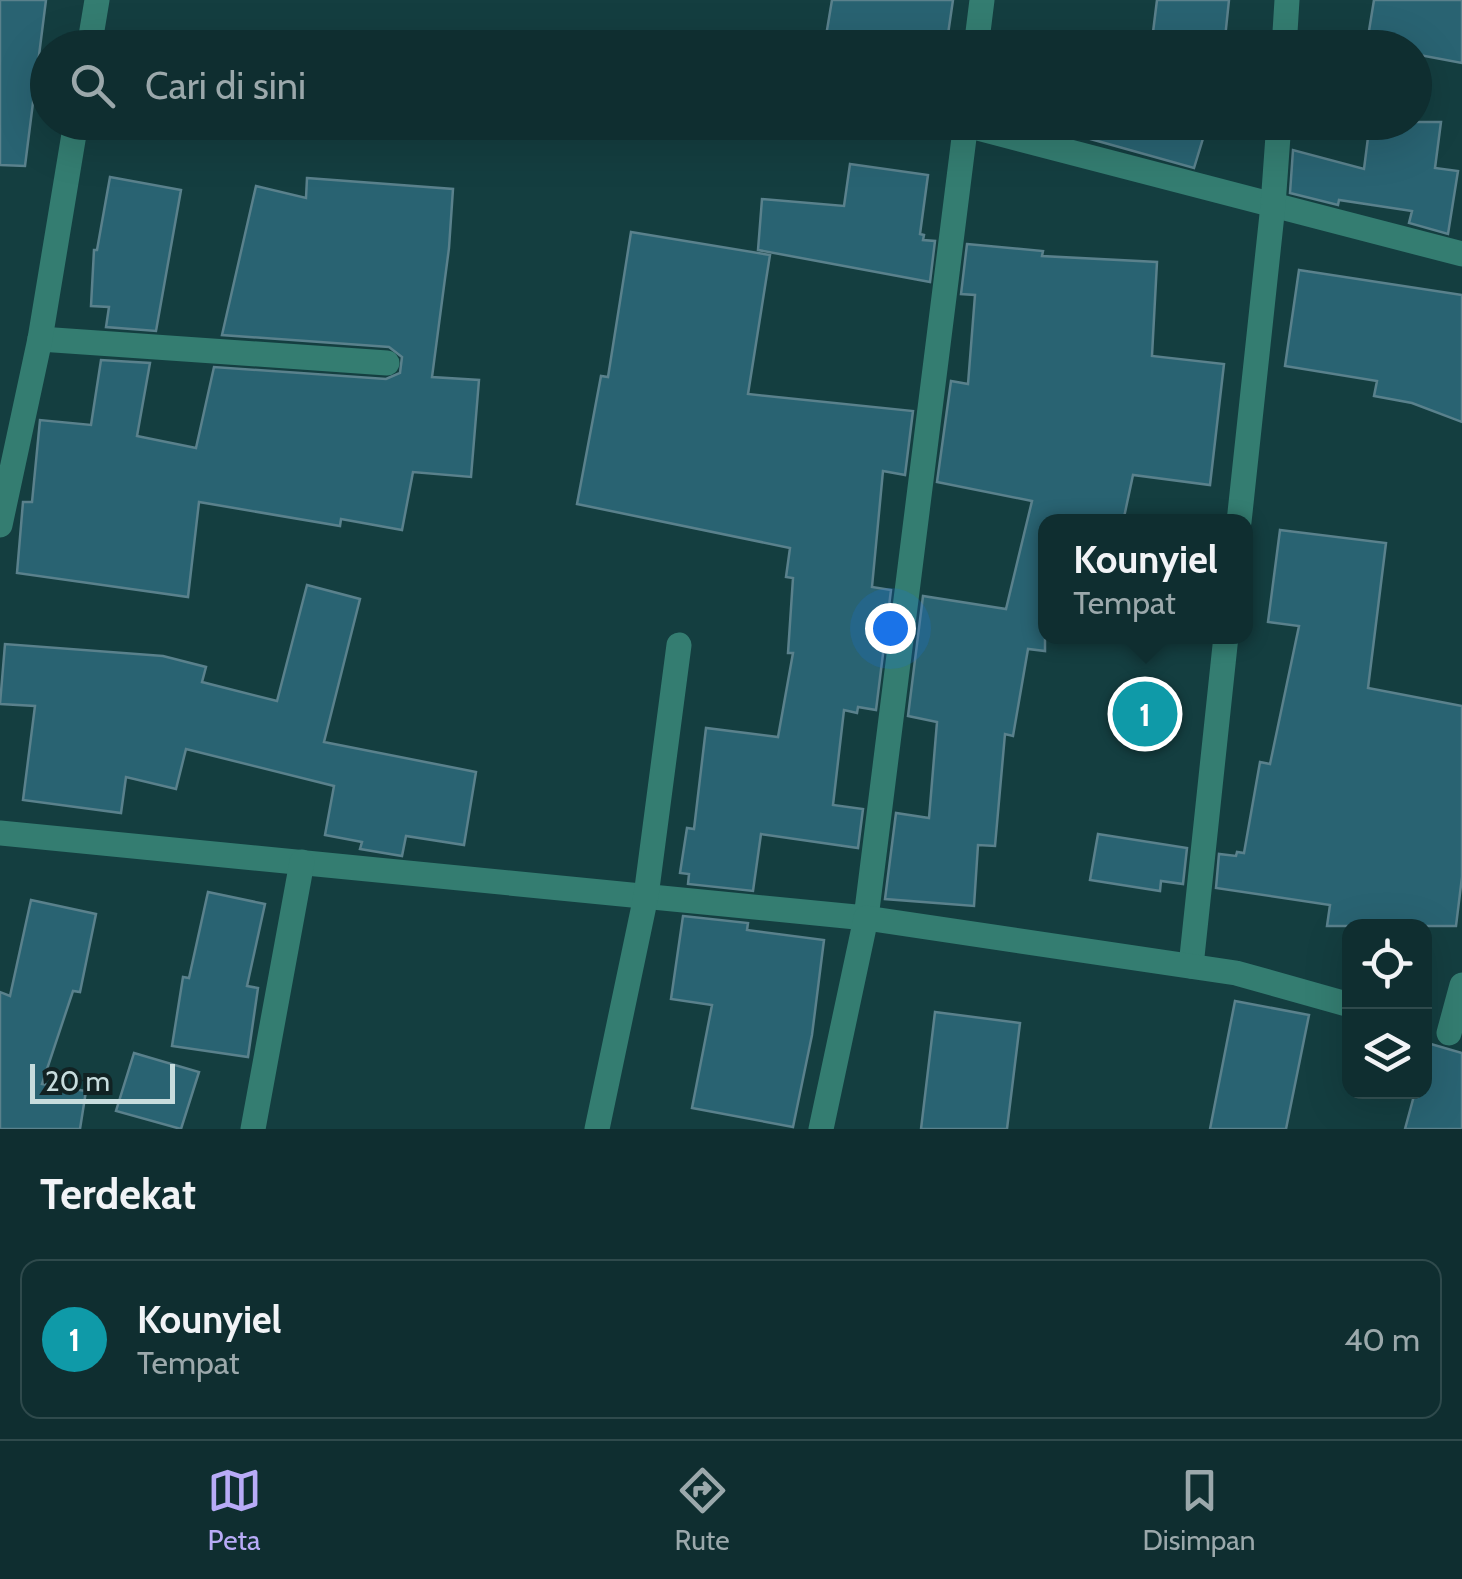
<!DOCTYPE html>
<html lang="id">
<head>
<meta charset="utf-8">
<style>
	body { margin:0; font-family:Cabin,sans-serif; background:#1d3a3c; color:#f1f3f6 }
	.controls { position:absolute; right:30px; bottom:30px; display:grid; overflow:hidden; border-radius:20px; box-shadow:0 10px 40px #0002 }
	.controls button { width:90px; height:90px; display:grid; place-items:center; padding:0; border:0; border-bottom:2px solid #2f4a4c; background:#0f2e30; color:#f1f3f6; font:50px sans-serif }
	.scale { position:absolute; left:30px; bottom:25px; width:145px; box-sizing:border-box; padding-left:10px; border:5px solid #c7dcdd; border-top:0; font-size:28px; line-height:35px; white-space:nowrap; color:#c7dcdd; -webkit-text-stroke:8px #112223; paint-order:stroke }
	.you { position:absolute; left:890px; top:628px; width:35px; height:35px; margin:-25px; border:8px solid #fff; border-radius:50%; background:#1a73e8; box-shadow:0 0 0 15px #1a73e833 }
	.badge { display:grid; place-items:center; width:65px; height:65px; border-radius:50%; background:#b8abf7; color:#fff; font-size:32px; font-weight:700 }
	.pin { position:absolute; translate:-50% -50%; border:5px solid #fff; box-shadow:0 2px 10px #0006 }
	.popup { position:absolute; left:1038px; top:514px; width:215px; height:130px; box-sizing:border-box; display:grid; place-content:center; border-radius:20px; background:#0f2e30; filter:drop-shadow(0 2px 8px #0005); font-size:32px; white-space:nowrap; color:#9ba8ab }
	.popup b { font-size:38px; color:#f1f3f6 }
	.popup::after { content:''; position:absolute; left:50%; top:100%; margin-left:-20px; border:20px solid transparent; border-top-color:#0f2e30 }
	.list { margin:0; padding:0; list-style:none }
	h2 { display:flex; justify-content:space-between; align-items:center; height:130px; margin:0; padding:0 40px; font-size:42px }
	h2 small { font-size:32px; font-weight:400; color:#9ba8ab }
	.list li { display:grid; grid-template-columns:65px 1fr auto; gap:30px; align-items:center; box-sizing:border-box; height:160px; margin:0 20px 20px; padding:0 20px; border:2px solid #2f4a4c; border-radius:20px }
	.list b { display:block; font-size:38px; white-space:nowrap }
	.list p { margin:0; font-size:32px; white-space:nowrap; color:#9ba8ab }
	.list em { font-size:32px; font-style:normal; color:#9ba8ab }
	.icon { flex:none; width:55px; height:55px; fill:none; stroke:currentColor; stroke-width:2; stroke-linecap:round; stroke-linejoin:round }
	.map { position:relative; flex:none; width:1462px; height:1129px; overflow:hidden }
	.search { position:absolute; background:#0f2e30; box-shadow:0 10px 40px #0002; left:30px; right:30px; top:30px; height:110px; display:flex; align-items:center; gap:25px; box-sizing:border-box; padding:0 35px; border-radius:55px; color:#9ba8ab; font-size:38px }
	.sheet { height:310px; background:#0f2e30 }
	nav { display:flex; justify-content:space-around; align-items:center; box-sizing:border-box; height:140px; border-top:2px solid #2f4a4c; background:#0f2e30; font-size:28px; color:#9ba8ab }
	nav a { display:grid; justify-items:center; gap:5px }
	nav .on { color:#b8abf7 }
	.map>svg:first-child { display:block }
</style>
</head>
<body>
<div class="map">
<svg width="1462" height="1129" viewBox="0 0 1462 1129">
	<rect width="100%" height="100%" fill="#143e40"/>
	<g fill="#296372" stroke="#5a818c" stroke-width="2.5">
		<path d="M 0,0 L 46,0 L 25,166 L 0,165 Z"/>
		<path d="M 832,0 L 953,0 L 946,48 L 824,48 Z"/>
		<path d="M 1157,0 L 1229,0 L 1224,48 L 1151,48 Z"/>
		<path d="M 1374,0 L 1462,0 L 1462,63 L 1414,54 L 1414,48 L 1367,43 Z"/>
		<path d="M 1070,122 L 1208,122 L 1194,168 L 1069,133 Z"/>
		<path d="M 1370,122 L 1441,122 L 1435,168 L 1458,171 L 1448,234 L 1409,223 L 1412,211 L 1339,200 L 1338,205 L 1290,193 L 1293,150 L 1364,169 Z"/>
		<path d="M 850,164 L 928,175 L 920,234 L 924,235 L 923,240 L 935,241 L 930,282 L 758,250 L 762,199 L 844,206 Z"/>
		<path d="M 110,177 L 181,190 L 156,331 L 106,327 L 109,307 L 91,306 L 94,250 L 97,250 Z"/>
		<path d="M 307,178 L 453,189 L 449,248 L 432,377 L 479,380 L 471,477 L 413,472 L 402,530 L 341,519 L 340,526 L 199,502 L 188,597 L 17,573 L 23,502 L 32,502 L 40,420 L 91,425 L 101,360 L 150,363 L 137,436 L 196,448 L 214,367 L 386,379 L 400,373 L 402,357 L 389,347 L 222,335 L 256,186 L 306,198 Z"/>
		<path d="M 631,232 L 770,255 L 748,394 L 913,411 L 905,475 L 883,471 L 872,587 L 891,590 L 876,710 L 858,707 L 857,713 L 844,710 L 833,805 L 863,809 L 858,848 L 761,834 L 753,891 L 688,884 L 689,874 L 680,873 L 687,828 L 694,829 L 706,728 L 778,737 L 793,653 L 788,653 L 793,578 L 786,577 L 790,548 L 577,504 L 601,376 L 608,377 Z"/>
		<path d="M 967,244 L 1043,251 L 1042,256 L 1157,262 L 1152,356 L 1224,364 L 1210,485 L 1133,475 L 1123,522 L 1045,522 L 1045,651 L 1028,649 L 1013,736 L 1005,734 L 995,846 L 978,845 L 974,906 L 885,899 L 896,813 L 929,818 L 937,722 L 908,716 L 923,596 L 1006,609 L 1032,501 L 937,482 L 951,381 L 968,384 L 975,295 L 961,294 Z"/>
		<path d="M 1299,270 L 1462,295 L 1462,422 L 1412,403 L 1374,396 L 1377,381 L 1285,366 Z"/>
		<path d="M 1280,530 L 1386,543 L 1368,688 L 1462,706 L 1462,877 L 1456,926 L 1327,926 L 1330,905 L 1216,888 L 1219,854 L 1236,856 L 1237,852 L 1244,853 L 1260,762 L 1270,764 L 1299,626 L 1268,622 Z"/>
		<path d="M 307,585 L 360,599 L 324,742 L 476,772 L 464,845 L 406,836 L 402,856 L 360,849 L 362,842 L 325,835 L 334,786 L 186,749 L 176,789 L 126,777 L 121,813 L 23,800 L 35,706 L 0,704 L 5,644 L 163,656 L 206,667 L 202,682 L 277,701 Z"/>
		<path d="M 1098,834 L 1187,848 L 1183,884 L 1161,881 L 1160,891 L 1090,880 Z"/>
		<path d="M 208,892 L 265,904 L 247,986 L 258,988 L 248,1057 L 172,1046 L 183,977 L 189,978 Z"/>
		<path d="M 31,900 L 96,914 L 80,992 L 73,991 L 42,1084 L 86,1091 L 80,1129 L 0,1129 L 0,992 L 10,996 Z"/>
		<path d="M 683,916 L 748,923 L 747,930 L 824,940 L 812,1035 L 793,1127 L 692,1108 L 712,1005 L 671,999 Z"/>
		<path d="M 1235,1001 L 1309,1015 L 1286,1129 L 1210,1129 Z"/>
		<path d="M 935,1012 L 1020,1023 L 1007,1129 L 921,1129 Z"/>
		<path d="M 1424,1042 L 1462,1053 L 1462,1129 L 1405,1129 L 1415,1092 L 1424,1092 Z"/>
		<path d="M 134,1053 L 199,1072 L 181,1129 L 116,1111 Z"/>
	</g>
	<g fill="none" stroke-linecap="round" stroke-linejoin="round">
		<g stroke="#347d71" stroke-width="25">
			<path d="M 89,48 L 97,0"/>
			<path d="M 976,48 L 982,0"/>
			<path d="M 1284,48 L 1287,0"/>
			<path d="M 966,125 L 1462,254"/>
			<path d="M 40,339 L 387,363"/>
			<path d="M 1239,522 L 1273,205 L 1279,122"/>
			<path d="M 0,525 L 40,339 L 76,122"/>
			<path d="M 0,833 L 866,918 L 966,122"/>
			<path d="M 1191,966 L 1226,636"/>
			<path d="M 1449,1033 L 1462,985"/>
			<path d="M 253,1129 L 302,862"/>
			<path d="M 597,1129 L 646,896 L 679,645"/>
			<path d="M 821,1129 L 866,918 L 1236,973 L 1350,1005"/>
		</g>
	</g>
</svg>
<div class="controls">
<button><svg class="icon" aria-label="locate" viewBox="0 0 24 24"><circle cx="12" cy="12" r="6"/><path d="M12 2v4M12 18v4M2 12h4M18 12h4"/></svg></button>
<button><svg class="icon" aria-label="layers" viewBox="0 0 24 24"><path d="M12 4l9 5-9 5-9-5zM3 14l9 5 9-5"/></svg></button>
</div>
<div class="scale">20 m</div>
<div class="you"></div>
<div class="pin badge" style="left:1145px;top:714px;background:#0f9aa8">1</div>
<div class="popup"><b>Kounyiel</b>Tempat</div>
<div class="search"><svg class="icon" aria-label="search" viewBox="0 0 24 24"><circle cx="10" cy="10" r="6"/><path d="M15 15l6 6"/></svg>Cari di sini</div>
</div>
<section class="sheet">
<h2>Terdekat<small></small></h2>
<ul class="list">
<li><span class="badge" style="background:#0f9aa8">1</span><div><b>Kounyiel</b><p>Tempat</p></div><em>40 m</em></li>
</ul>
</section>
<nav>
<a class="on"><svg class="icon" aria-label="map" viewBox="0 0 24 24"><path d="M3 6l6-2 6 2 6-2v14l-6 2-6-2-6 2zM9 4v14M15 6v14"/></svg>Peta</a>
<a><svg class="icon" aria-label="directions" viewBox="0 0 24 24"><path d="M12 3l9 9-9 9-9-9zM9 14v-3h6M13 9l2 2-2 2"/></svg>Rute</a>
<a><svg class="icon" aria-label="saved" viewBox="0 0 24 24"><path d="M7 4h10v16l-5-4-5 4z"/></svg>Disimpan</a>
</nav>
</body>
</html>
